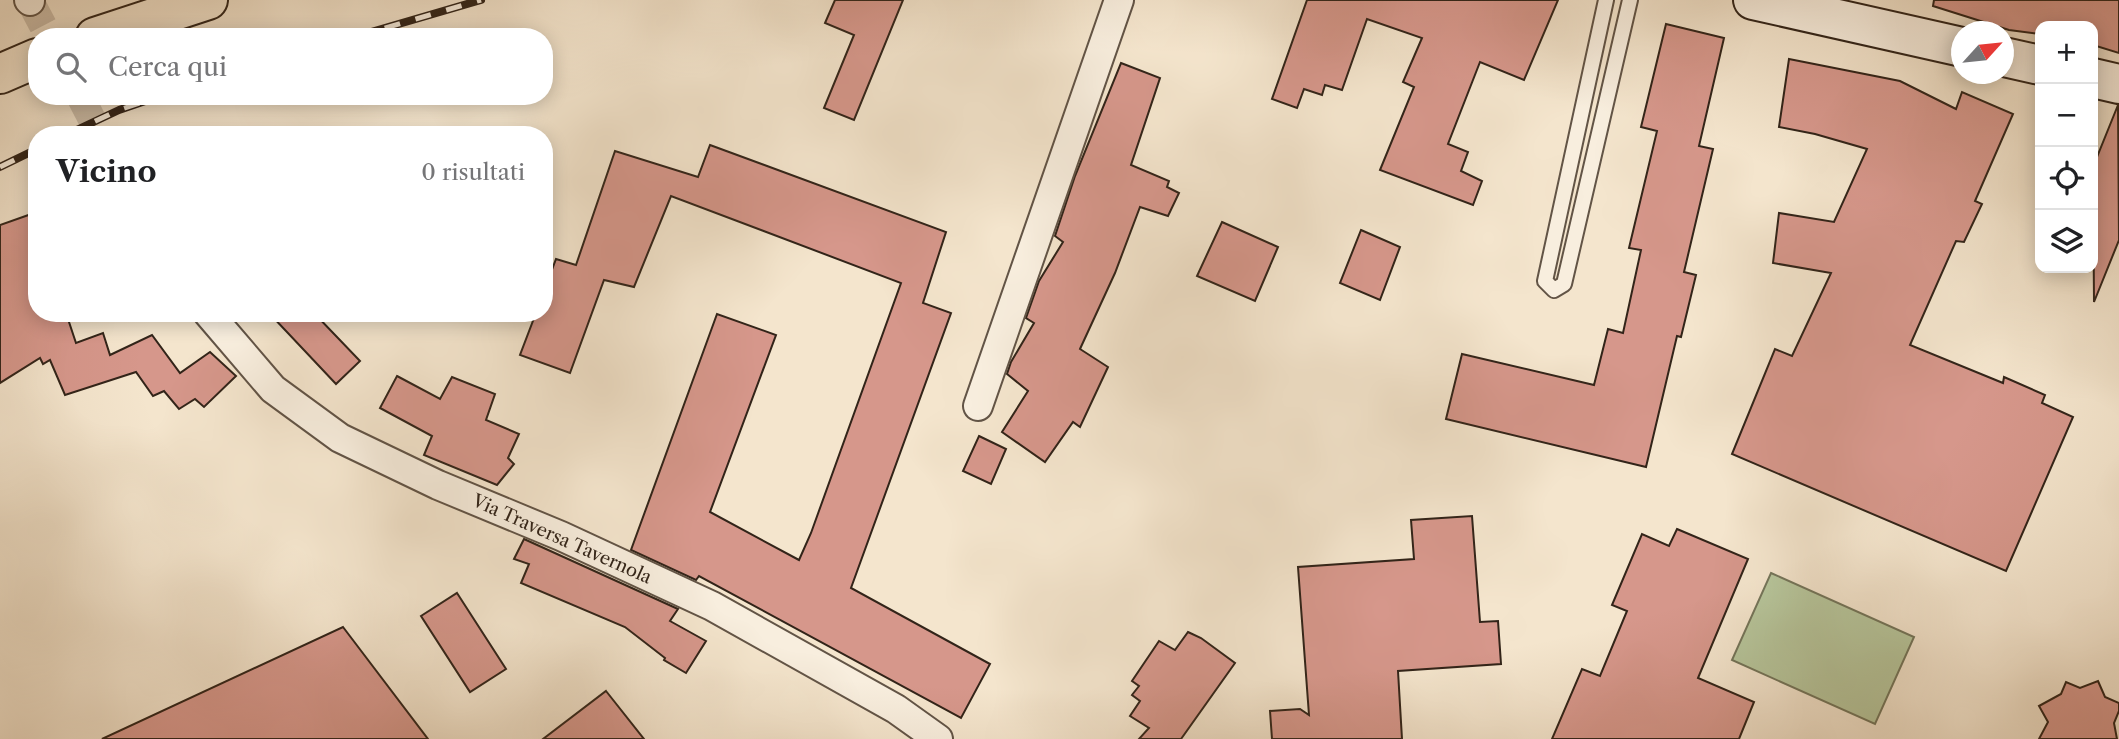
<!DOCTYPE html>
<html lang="it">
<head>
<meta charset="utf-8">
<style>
	body { margin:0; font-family:"Libre Caslon Text",serif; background:#f2f2f2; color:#202124 }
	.controls { position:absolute; right:21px; top:21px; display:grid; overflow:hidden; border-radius:14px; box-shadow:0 4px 18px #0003 }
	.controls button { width:63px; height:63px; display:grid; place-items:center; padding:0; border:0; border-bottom:2px solid #e0e0e0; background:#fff; color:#202124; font:35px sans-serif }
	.compass { position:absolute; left:1951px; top:21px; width:63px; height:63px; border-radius:50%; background:#fff; box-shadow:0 4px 18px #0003; rotate:63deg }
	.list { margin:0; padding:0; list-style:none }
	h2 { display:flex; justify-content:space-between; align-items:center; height:91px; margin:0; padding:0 28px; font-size:30px }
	h2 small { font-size:23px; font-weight:400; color:#757577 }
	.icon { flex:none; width:38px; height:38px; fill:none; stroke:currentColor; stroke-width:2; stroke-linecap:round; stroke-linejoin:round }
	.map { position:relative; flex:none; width:2119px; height:739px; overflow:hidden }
	.search { position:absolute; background:#fff; box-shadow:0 4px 18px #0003; left:28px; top:28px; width:525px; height:77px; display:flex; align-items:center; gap:18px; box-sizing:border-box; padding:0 24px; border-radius:28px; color:#757577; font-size:26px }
	.panel { position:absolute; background:#fff; box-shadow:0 4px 18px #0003; left:28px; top:126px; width:525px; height:196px; border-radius:28px }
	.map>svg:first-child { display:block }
</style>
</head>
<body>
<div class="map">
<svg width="2119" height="739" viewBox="0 0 2119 739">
	<rect width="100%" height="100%" fill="#f4e5cd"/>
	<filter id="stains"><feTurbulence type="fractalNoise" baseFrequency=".00286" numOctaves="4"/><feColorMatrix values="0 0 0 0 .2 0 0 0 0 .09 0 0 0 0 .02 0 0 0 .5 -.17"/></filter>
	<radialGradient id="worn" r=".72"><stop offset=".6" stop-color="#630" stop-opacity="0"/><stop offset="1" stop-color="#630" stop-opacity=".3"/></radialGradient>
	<path fill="#b7c69c" stroke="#74755a" stroke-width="2" d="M 1771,573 L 1914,637 L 1875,724 L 1732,660 Z"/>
	<g fill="#d6978b" stroke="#322419" stroke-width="2">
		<path d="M 835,0 L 903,0 L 854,120 L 824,108 L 854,35 L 825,23 Z"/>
		<path d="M 1307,0 L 1558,0 L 1524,80 L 1480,62 L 1448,144 L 1468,152 L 1461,171 L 1482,181 L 1473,205 L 1380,170 L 1414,87 L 1403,82 L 1422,38 L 1367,19 L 1342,90 L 1325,85 L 1322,95 L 1304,89 L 1297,108 L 1272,99 Z"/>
		<path d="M 1934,0 L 2119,0 L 2119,53 L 2093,45 L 2093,26 L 2040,26 L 2040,34 L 2009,30 L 1933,6 Z"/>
		<path d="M 1666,24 L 1724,38 L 1699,146 L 1713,149 L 1684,272 L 1696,275 L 1681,337 L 1677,336 L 1646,467 L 1446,419 L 1462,354 L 1594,385 L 1608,329 L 1623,333 L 1641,250 L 1629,248 L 1657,131 L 1641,127 Z"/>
		<path d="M 1789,59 L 1900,81 L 1956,109 L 1962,92 L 2013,114 L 1975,201 L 1982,204 L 1964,242 L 1956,241 L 1910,345 L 2003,383 L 2004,377 L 2045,395 L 2042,403 L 2073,417 L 2006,571 L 1732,454 L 1775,349 L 1792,356 L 1831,273 L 1773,263 L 1779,213 L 1834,222 L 1867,149 L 1815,134 L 1779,127 Z"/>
		<path d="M 1121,63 L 1160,78 L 1131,165 L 1169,181 L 1167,187 L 1179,193 L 1168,216 L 1140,207 L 1115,273 L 1080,349 L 1108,367 L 1080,427 L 1073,422 L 1045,462 L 1002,432 L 1028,391 L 1007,374 L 1011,362 L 1034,323 L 1026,318 L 1039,281 L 1063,242 L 1055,236 L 1075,176 Z"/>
		<path d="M 2118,105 L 2119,240 L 2094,302 L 2093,167 Z"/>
		<path d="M 710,145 L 946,232 L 923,303 L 951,313 L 851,588 L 990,664 L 961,718 L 699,576 L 696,580 L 631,550 L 717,314 L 776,335 L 710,512 L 799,560 L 811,533 L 901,283 L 671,196 L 634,287 L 604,280 L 570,373 L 520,355 L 536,313 L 544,313 L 544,291 L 556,259 L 576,265 L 615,151 L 698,177 Z"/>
		<path d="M 37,212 L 37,313 L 66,313 L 76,343 L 103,333 L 110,355 L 152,335 L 180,373 L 210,352 L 236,376 L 204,407 L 195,399 L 179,409 L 164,391 L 153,396 L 136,372 L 65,395 L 50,360 L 43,364 L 40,358 L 0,383 L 0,225 Z"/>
		<path d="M 1222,222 L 1278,247 L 1255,301 L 1197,276 Z"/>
		<path d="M 1361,230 L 1400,247 L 1380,300 L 1340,283 Z"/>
		<path d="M 269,313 L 314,313 L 360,361 L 336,384 Z"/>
		<path d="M 397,376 L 440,399 L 452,377 L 495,394 L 486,420 L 519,434 L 508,458 L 514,464 L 497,485 L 424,455 L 432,436 L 380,408 Z"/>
		<path d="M 979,436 L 1006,449 L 991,484 L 963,471 Z"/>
		<path d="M 1472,516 L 1480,622 L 1498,621 L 1501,664 L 1398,671 L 1402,739 L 1272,739 L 1270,711 L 1300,709 L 1309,715 L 1298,567 L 1414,559 L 1411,520 Z"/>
		<path d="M 1677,529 L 1748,559 L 1698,678 L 1754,702 L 1739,739 L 1552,739 L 1582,669 L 1600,676 L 1627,611 L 1612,605 L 1642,534 L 1669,546 Z"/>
		<path d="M 524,539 L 678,609 L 670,621 L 706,641 L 686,673 L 664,660 L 665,658 L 625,627 L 521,583 L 529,564 L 514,559 Z"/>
		<path d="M 457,593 L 506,669 L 470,692 L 421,616 Z"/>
		<path d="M 343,627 L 428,739 L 102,739 Z"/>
		<path d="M 1188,632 L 1201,638 L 1235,663 L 1181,739 L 1139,739 L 1149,728 L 1130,716 L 1140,701 L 1132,695 L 1139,686 L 1132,681 L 1159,641 L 1175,650 Z"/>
		<path d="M 2098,681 L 2105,697 L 2119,703 L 2119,711 L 2114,723 L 2117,739 L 2039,739 L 2048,722 L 2039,706 L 2061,694 L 2066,682 L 2080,688 Z"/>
		<path d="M 606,691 L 644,739 L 543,739 Z"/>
	</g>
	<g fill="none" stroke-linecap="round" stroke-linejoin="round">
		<g stroke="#cdbea9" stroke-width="28" stroke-dasharray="28 14" stroke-linecap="butt">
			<path d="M 30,1 L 49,37"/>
			<path d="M 80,96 L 100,135"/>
		</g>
		<g stroke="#625446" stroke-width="18">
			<path id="lane" d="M 1606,0 L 1545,281 L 1554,290 L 1564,284 L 1630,0"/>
		</g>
		<g stroke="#625446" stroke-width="32">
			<g id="street">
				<path d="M 29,0 L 30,1"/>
				<path d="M 208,313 L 273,389 L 340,438 L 438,485 L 561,536 L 712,606 L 896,709 L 938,739"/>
				<path d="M 978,406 L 1119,0"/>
			</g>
		</g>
		<g stroke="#322419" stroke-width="42">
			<g id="secondary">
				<path d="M 1753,0 L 1962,47"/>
				<path d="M 2004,57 L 2040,65"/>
				<path d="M 2093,78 L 2119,84"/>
			</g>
		</g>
		<g stroke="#322419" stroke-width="42">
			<g id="highway">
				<path d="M 95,37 L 208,0"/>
				<path d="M 0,74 L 37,58"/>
			</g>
		</g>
		<use href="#lane" stroke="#f8eede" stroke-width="14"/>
		<use href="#street" stroke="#f8eede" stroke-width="28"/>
		<use href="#secondary" stroke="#f8eede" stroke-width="38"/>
		<use href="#highway" stroke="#f4e5cd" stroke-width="38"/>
		<g stroke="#322419" stroke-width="8">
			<g id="rail">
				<path d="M 354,37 L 481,0"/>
				<path d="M 66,135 L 119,110 L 160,96"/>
				<path d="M 0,167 L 37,149"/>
			</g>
		</g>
		<use href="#rail" stroke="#f8eede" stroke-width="5" stroke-dasharray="16" stroke-linecap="butt"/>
	</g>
	<g text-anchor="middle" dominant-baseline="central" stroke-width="5" stroke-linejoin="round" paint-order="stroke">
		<g font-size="18" fill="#322419" stroke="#f8eede">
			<text transform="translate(562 539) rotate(24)">Via Traversa Tavernola</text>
		</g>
	</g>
	<rect width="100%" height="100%" filter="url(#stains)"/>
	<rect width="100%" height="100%" fill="url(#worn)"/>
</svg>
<div class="controls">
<button>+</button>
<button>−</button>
<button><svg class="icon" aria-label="locate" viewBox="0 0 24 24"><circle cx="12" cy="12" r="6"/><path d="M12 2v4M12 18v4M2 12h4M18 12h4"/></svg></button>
<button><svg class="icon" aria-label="layers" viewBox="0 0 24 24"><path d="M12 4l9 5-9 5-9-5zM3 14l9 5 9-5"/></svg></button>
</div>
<svg class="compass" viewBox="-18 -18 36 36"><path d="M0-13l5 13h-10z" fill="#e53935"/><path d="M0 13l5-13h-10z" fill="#757577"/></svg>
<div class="search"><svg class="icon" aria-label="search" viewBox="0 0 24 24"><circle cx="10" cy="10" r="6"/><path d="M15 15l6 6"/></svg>Cerca qui</div>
<section class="panel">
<h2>Vicino<small>0 risultati</small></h2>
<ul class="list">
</ul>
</section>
</div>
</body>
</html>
